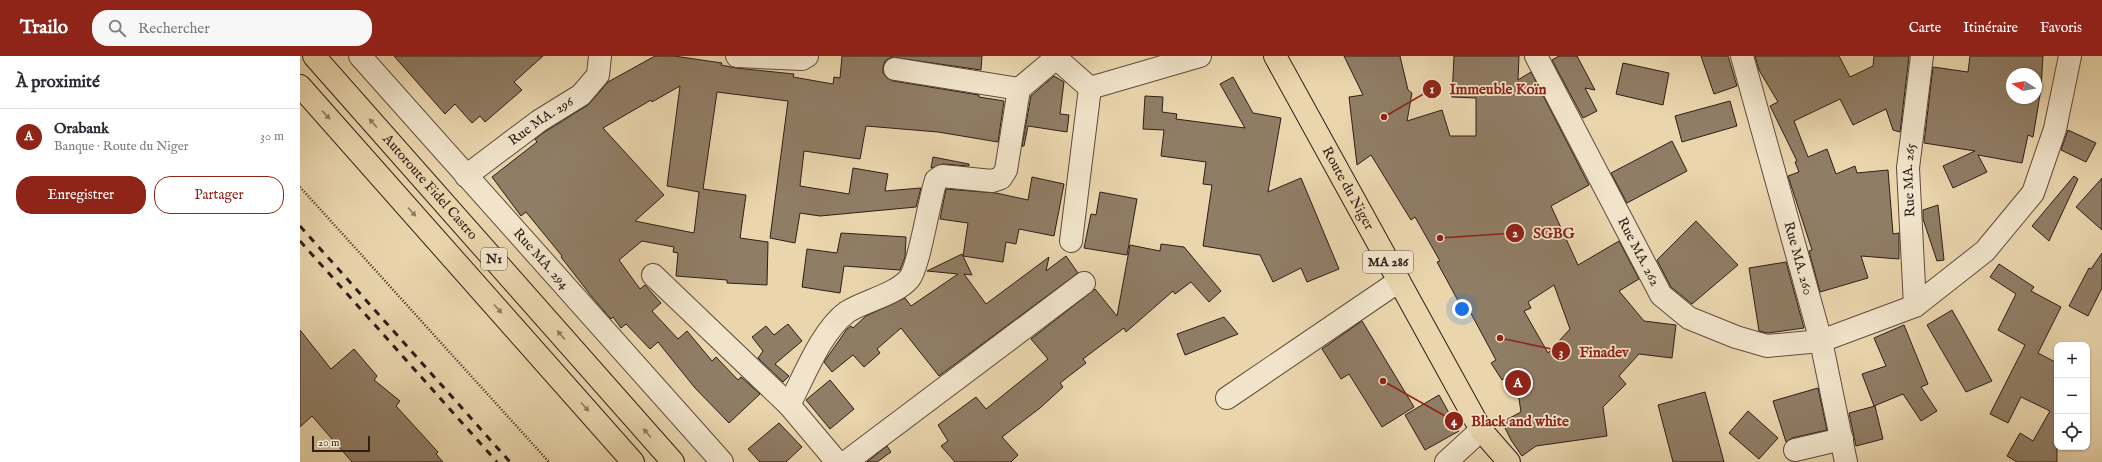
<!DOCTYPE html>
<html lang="fr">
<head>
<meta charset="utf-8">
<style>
	body { margin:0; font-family:"IM FELL English",serif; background:#f7f7f7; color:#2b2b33 }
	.controls { position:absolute; right:12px; bottom:12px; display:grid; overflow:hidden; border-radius:8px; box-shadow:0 1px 3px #0004 }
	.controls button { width:36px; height:36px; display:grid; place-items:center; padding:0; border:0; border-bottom:1px solid #e1e1e2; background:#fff; color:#2b2b33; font:20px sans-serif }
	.compass { position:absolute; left:1706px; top:12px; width:36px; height:36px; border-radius:50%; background:#fff; box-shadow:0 1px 3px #0004; rotate:281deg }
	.scale { position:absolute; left:12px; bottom:10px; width:58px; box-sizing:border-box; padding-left:4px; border:2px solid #2e1e18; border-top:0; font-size:11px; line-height:14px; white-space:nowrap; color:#2e1e18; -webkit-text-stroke:3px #f1e4ca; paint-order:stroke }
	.you { position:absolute; left:1162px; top:253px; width:14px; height:14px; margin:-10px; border:3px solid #fff; border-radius:50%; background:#1a73e8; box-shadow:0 0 0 6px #1a73e833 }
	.badge { display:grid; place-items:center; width:26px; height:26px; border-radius:50%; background:#8f2418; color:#fff; font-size:13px; font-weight:700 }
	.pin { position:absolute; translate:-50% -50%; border:2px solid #fff; box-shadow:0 1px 4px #0006 }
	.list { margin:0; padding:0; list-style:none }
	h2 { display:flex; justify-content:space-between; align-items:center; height:52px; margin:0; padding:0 16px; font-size:17px }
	h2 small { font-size:13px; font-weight:400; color:#7c7c81 }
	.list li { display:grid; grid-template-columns:26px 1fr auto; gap:12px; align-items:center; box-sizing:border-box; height:56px; padding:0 16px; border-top:1px solid #e1e1e2 }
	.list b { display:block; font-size:15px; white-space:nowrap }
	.list p { margin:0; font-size:13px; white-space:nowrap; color:#7c7c81 }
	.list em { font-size:13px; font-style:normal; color:#7c7c81 }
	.actions { display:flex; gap:8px; padding:12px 16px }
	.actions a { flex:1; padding:9px 0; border:1px solid #8f2418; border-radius:16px; text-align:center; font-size:14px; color:#8f2418 }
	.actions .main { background:#8f2418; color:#fff }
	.icon { flex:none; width:22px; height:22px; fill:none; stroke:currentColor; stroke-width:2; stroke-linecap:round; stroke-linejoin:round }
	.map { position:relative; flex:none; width:1802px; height:406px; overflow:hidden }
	header { display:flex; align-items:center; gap:24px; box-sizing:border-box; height:56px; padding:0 20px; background:#8f2418; color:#fff }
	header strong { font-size:19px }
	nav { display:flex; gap:22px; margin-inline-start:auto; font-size:14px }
	.search { width:280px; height:36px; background:#f7f7f7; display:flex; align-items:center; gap:10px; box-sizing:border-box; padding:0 14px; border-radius:16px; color:#7c7c81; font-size:15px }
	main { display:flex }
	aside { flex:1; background:#fff }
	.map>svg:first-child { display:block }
</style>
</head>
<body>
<header>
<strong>Trailo</strong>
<div class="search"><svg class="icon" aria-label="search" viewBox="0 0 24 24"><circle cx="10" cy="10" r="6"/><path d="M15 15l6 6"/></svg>Rechercher</div>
<nav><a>Carte</a><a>Itinéraire</a><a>Favoris</a></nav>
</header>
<main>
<aside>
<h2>À proximité<small></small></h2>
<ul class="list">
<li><span class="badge">A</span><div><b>Orabank</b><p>Banque · Route du Niger</p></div><em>30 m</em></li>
</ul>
<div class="actions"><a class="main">Enregistrer</a><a>Partager</a></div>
</aside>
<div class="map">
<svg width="1802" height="406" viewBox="0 0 1802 406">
	<rect width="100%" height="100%" fill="#ead5ad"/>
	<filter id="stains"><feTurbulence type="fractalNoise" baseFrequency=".005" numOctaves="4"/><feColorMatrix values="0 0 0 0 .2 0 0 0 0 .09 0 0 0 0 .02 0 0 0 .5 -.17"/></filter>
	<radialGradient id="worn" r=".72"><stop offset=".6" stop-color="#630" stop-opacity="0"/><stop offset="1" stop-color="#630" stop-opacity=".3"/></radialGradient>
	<g fill="#907d65" stroke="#2e1e18" fill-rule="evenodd">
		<path d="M 94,0 L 243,0 L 214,26 L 222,34 L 185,66 L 180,60 L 172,67 L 155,48 L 145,58 Z"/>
		<path d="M 355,0 L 374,0 L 422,7 L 421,9 L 436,12 L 494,18 L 493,21 L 533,28 L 534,21 L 540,22 L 542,0 L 682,0 L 681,14 L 591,1 L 585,5 L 583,11 L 583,17 L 587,22 L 593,25 L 679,39 L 679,41 L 704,45 L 698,86 L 638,76 L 566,70 L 560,103 L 504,95 L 500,130 L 549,138 L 553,112 L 588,118 L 585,135 L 621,132 L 616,151 L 520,160 L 500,157 L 495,187 L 470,182 L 488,45 L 417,36 L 403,133 L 446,139 L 440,182 L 468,186 L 467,229 L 427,227 L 427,224 L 376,220 L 378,197 L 373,196 L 374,191 L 342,185 L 319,204 L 340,233 L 345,229 L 361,247 L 352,255 L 378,283 L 387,275 L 412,305 L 416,301 L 438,324 L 441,321 L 460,338 L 429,367 L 395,332 L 358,286 L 350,293 L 326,268 L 321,272 L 313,261 L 311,263 L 292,241 L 261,201 L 262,200 L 226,156 L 221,160 L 192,121 L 237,86 L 235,83 L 243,77 L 288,49 L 308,26 ZM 380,30 L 367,130 L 399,136 L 394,177 L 335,165 L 364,139 L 303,72 L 351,44 L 352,46 Z"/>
		<path d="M 1044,0 L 1100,0 L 1108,34 L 1112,37 L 1107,65 L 1142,54 L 1150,80 L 1176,80 L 1176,42 L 1152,41 L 1154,0 L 1219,0 L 1218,24 L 1231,16 L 1289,129 L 1251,150 L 1278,209 L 1319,185 L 1339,223 L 1319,235 L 1344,265 L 1376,269 L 1372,302 L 1339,298 L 1319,320 L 1326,328 L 1303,351 L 1307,380 L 1236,390 L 1222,400 L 1211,384 L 1202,366 L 1221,356 L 1215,316 L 1202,324 L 1191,307 L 1196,304 L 1167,250 L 1162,252 L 1137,206 L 1140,205 L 1115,161 L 1111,164 L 1071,99 L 1057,109 L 1049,41 L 1063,39 ZM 1254,229 L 1270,273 L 1248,297 L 1224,255 L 1231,252 L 1228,246 Z"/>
		<path d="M 1259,0 L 1277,0 L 1295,34 L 1285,32 L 1297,55 L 1283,62 L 1252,4 Z"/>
		<path d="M 1401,0 L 1428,0 L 1437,30 L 1414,38 Z"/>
		<path d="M 1455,0 L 1539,0 L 1550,21 L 1573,10 L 1574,0 L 1609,0 L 1600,76 L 1593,74 L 1586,53 L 1553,69 L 1540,43 L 1494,65 L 1508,101 L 1527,93 L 1536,118 L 1555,110 L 1557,117 L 1588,114 L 1593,178 L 1599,177 L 1599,203 L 1561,200 L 1568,222 L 1520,236 L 1509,195 L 1512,194 L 1488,120 L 1499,116 L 1495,106 L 1497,105 L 1470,50 L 1478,46 L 1459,14 Z"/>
		<path d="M 1670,0 L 1743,0 L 1741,33 L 1733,81 L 1728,79 L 1722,107 L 1678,99 L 1687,116 L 1653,132 L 1643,110 L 1675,95 L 1624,87 L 1633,11 L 1668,16 ZM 1712,18 L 1736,18 L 1736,42 L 1712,42 Z"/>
		<path d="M 1323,7 L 1369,17 L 1363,49 L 1316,38 Z"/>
		<path d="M 754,20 L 764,26 L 760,58 L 769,59 L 767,76 L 728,70 L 724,90 L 722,90 L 731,40 Z"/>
		<path d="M 933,21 L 953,57 L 981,62 L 968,136 L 1001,122 L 1039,213 L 1007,226 L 1001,212 L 973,226 L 960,199 L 903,190 L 912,129 L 903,128 L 906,106 L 861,100 L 864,74 L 843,73 L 845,40 L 863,41 L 862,56 L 877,58 L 876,63 L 945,72 L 920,28 Z"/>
		<path d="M 1430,45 L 1437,70 L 1382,86 L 1375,60 Z"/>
		<path d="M 1768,74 L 1796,87 L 1786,106 L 1761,94 Z"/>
		<path d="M 1372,85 L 1387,115 L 1327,147 L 1311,117 Z"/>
		<path d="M 633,101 L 669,108 L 669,110 L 643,108 L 631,112 Z"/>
		<path d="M 1774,120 L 1778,123 L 1749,185 L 1732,170 Z"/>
		<path d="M 732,121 L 764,128 L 754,180 L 719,173 L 716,188 L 706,186 L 703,206 L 663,200 L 668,167 L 640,163 L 646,133 L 696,137 L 728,144 Z"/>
		<path d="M 1802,122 L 1802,174 L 1776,151 Z"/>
		<path d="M 800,136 L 837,143 L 827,199 L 784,192 L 791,158 L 796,159 Z"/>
		<path d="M 1638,149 L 1644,204 L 1637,205 L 1623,163 L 1623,154 Z"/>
		<path d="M 1396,165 L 1438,209 L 1392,248 L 1371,231 L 1357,204 Z"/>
		<path d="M 541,177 L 606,181 L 605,201 L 600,214 L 544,210 L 540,237 L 502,231 L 507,193 L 537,197 Z"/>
		<path d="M 861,188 L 884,191 L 921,235 L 909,246 L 891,226 L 875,238 L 873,235 L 826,276 L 824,272 L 783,303 L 786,307 L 760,327 L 763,331 L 740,352 L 702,381 L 718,399 L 711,406 L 655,406 L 641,390 L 648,385 L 638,369 L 676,341 L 686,353 L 748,303 L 731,283 L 795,233 L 817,260 L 830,189 L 860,195 Z"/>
		<path d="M 1802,197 L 1802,232 L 1788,260 L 1769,250 L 1789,212 L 1791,213 Z"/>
		<path d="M 662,198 L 672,219 L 664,218 L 686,248 L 749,201 L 746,215 L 766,200 L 778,217 L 639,320 L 601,272 L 577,293 L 580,297 L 564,311 L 553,299 L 532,316 L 524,306 L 547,273 L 551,270 L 553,272 L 566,260 L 605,242 L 611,250 L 658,218 L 627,215 Z"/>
		<path d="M 1486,206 L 1504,272 L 1468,277 L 1459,275 L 1449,212 Z"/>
		<path d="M 1699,208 L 1734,231 L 1731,235 L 1761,251 L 1738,297 L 1757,307 L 1757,406 L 1717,406 L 1707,400 L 1720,377 L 1733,385 L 1750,355 L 1721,341 L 1708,367 L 1690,358 L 1725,289 L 1698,274 L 1716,238 L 1690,221 Z"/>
		<path d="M 1652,254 L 1692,325 L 1666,336 L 1627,269 Z"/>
		<path d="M 924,261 L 938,278 L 885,299 L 877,278 Z"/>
		<path d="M 1062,265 L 1114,351 L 1082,371 L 1049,318 L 1041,323 L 1022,293 Z"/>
		<path d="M 488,268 L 502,285 L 475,308 L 489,320 L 483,326 L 458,302 L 463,295 L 452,281 L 466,270 L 474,279 Z"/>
		<path d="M 1604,269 L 1628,328 L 1621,331 L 1637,355 L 1621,365 L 1603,338 L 1574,350 L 1562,318 L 1586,310 L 1574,282 Z"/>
		<path d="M 0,274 L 31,313 L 54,293 L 77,320 L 74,324 L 100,345 L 96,350 L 138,396 L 136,398 L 143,406 L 52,406 L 12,360 L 0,371 Z"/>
		<path d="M 530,324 L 554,353 L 530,373 L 506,344 Z"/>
		<path d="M 1518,332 L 1527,374 L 1492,382 L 1486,386 L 1473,345 Z"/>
		<path d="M 1405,336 L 1424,406 L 1373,406 L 1358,349 Z"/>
		<path d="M 1139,339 L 1159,375 L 1125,394 L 1105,359 Z"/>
		<path d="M 1575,350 L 1583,383 L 1556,390 L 1549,357 Z"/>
		<path d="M 1448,355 L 1478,382 L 1459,403 L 1429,377 Z"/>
		<path d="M 479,367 L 502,391 L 486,406 L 460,406 L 448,393 Z"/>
		<path d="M 587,390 L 591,396 L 577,406 L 567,406 Z"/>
	</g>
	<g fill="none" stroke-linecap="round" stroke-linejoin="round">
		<g stroke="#5d4c3d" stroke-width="24">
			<g id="minor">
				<path id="s1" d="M 60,0 L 422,406"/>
				<path d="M 437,0 L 502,3 L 507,0"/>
				<path d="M 756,0 L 756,2 L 790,32 L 900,0"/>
				<path id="s2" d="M 1236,0 L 1361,239 L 1389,262 L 1436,281 L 1467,290 L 1521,285 L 1615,250 L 1685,195 L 1733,137 L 1755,73 L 1770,0"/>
				<path id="s3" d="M 1442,0 L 1521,285 L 1546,406"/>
				<path d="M 595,13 L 719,33"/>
				<path id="s4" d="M 166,120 L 239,65 L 281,39 L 298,19 L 300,0"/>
				<path d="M 771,185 L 790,32"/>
				<path d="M 353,219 L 489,349 L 537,406"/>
				<path id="s5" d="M 1615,250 L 1608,112 L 1622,0"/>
				<path d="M 927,342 L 1099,225"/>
				<path d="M 489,349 C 504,321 521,275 547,256 C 564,245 595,239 609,223 C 619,212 629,144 636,124 L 642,120 L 692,125 L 701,122 L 706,114 L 719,33 L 756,2"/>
				<path d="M 1495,394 L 1542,383"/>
				<path d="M 546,406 L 784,227"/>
				<path d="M 1146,406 L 1181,374"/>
			</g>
		</g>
		<g stroke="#2e1e18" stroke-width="24">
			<g id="major">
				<path id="s6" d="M 975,0 L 1181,374 L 1209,406"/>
			</g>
		</g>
		<g stroke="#2e1e18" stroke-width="24">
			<g id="highway">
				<path id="s7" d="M 14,0 L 373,406"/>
				<path d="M 0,30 L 333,406"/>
			</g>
		</g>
		<path stroke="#2e1e18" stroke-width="2.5" stroke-dasharray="1 2" stroke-linecap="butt" d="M 0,131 L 249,406"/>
		<use href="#minor" stroke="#f1e4ca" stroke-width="22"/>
		<use href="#major" stroke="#ead5ad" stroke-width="22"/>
		<use href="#highway" stroke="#ead5ad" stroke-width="22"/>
		<g stroke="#2e1e18" stroke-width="3" stroke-dasharray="7 7" stroke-linecap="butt">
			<path d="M 0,170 L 210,406"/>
			<path d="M 0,185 L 197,406"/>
		</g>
	</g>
	<defs><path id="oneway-solid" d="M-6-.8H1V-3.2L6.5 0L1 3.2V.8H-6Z"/></defs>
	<g fill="#8c7a62">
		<use href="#oneway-solid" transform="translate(26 59) rotate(48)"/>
		<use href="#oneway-solid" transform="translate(73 67) rotate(-132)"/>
		<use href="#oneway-solid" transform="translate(112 156) rotate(48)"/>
		<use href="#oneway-solid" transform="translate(198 253) rotate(48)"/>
		<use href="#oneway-solid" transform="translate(261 279) rotate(-131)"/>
		<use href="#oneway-solid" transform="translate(285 351) rotate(48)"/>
		<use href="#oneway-solid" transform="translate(347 377) rotate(-131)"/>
	</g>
	<g text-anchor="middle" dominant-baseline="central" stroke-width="3.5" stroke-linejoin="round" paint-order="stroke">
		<g fill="#f1e4ca" stroke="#68594d" stroke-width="1">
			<rect x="181" y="192" width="26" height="22" rx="3"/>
			<rect x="1063" y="195" width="50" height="22" rx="3"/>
		</g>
		<g font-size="13" font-weight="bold" fill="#2e1e18">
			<text x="194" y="203">N1</text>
			<text x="1088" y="206">MA 286</text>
		</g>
		<g font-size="14" fill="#2e1e18" stroke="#f1e4ca">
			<text stroke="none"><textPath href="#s4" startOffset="93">Rue MA. 296</textPath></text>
			<text stroke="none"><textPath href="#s5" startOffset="126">Rue MA. 265</textPath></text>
			<text stroke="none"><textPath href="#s7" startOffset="175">Autoroute Fidel Castro</textPath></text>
			<text stroke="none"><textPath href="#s6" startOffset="151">Route du Niger</textPath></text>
			<text stroke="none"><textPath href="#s2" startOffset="221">Rue MA. 262</textPath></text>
			<text stroke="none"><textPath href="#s3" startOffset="210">Rue MA. 260</textPath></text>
			<text stroke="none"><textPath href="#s1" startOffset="272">Rue MA. 294</textPath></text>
		</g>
	</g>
	<path fill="none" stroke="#8f2418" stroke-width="1.5" d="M1084 61L1132 33M1140 182L1215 177M1200 282L1261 295M1083 325L1154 365"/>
	<g fill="#8f2418" stroke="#f1e4ca" stroke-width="1.5">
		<circle cx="1084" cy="61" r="4"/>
		<circle cx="1140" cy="182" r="4"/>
		<circle cx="1200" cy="282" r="4"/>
		<circle cx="1083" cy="325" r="4"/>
		<circle cx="1132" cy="33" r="10"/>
		<circle cx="1215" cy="177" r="10"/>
		<circle cx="1261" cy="295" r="10"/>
		<circle cx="1154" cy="365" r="10"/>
	</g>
	<g font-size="12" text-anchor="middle" font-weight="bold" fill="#fff">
		<text x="1132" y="37">1</text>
		<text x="1215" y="181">2</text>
		<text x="1261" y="300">3</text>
		<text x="1154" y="369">4</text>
	</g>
	<g font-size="15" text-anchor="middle" font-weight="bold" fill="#8f2418" stroke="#f1e4ca" stroke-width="3.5" stroke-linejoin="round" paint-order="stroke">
		<text x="1198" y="38">Immeuble Koïn</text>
		<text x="1254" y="182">SGBG</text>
		<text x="1304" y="301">Finadev</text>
		<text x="1220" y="370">Black and white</text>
	</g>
	<rect width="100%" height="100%" filter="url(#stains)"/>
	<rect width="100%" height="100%" fill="url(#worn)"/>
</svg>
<div class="controls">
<button>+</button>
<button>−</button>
<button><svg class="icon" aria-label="locate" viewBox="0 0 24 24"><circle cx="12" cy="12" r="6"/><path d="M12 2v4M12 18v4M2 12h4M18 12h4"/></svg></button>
</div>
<svg class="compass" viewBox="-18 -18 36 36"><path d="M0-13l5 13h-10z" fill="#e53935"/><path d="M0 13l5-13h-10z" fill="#7c7c81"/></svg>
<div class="scale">20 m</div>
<div class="you"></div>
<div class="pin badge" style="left:1218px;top:327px">A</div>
</div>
</main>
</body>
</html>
